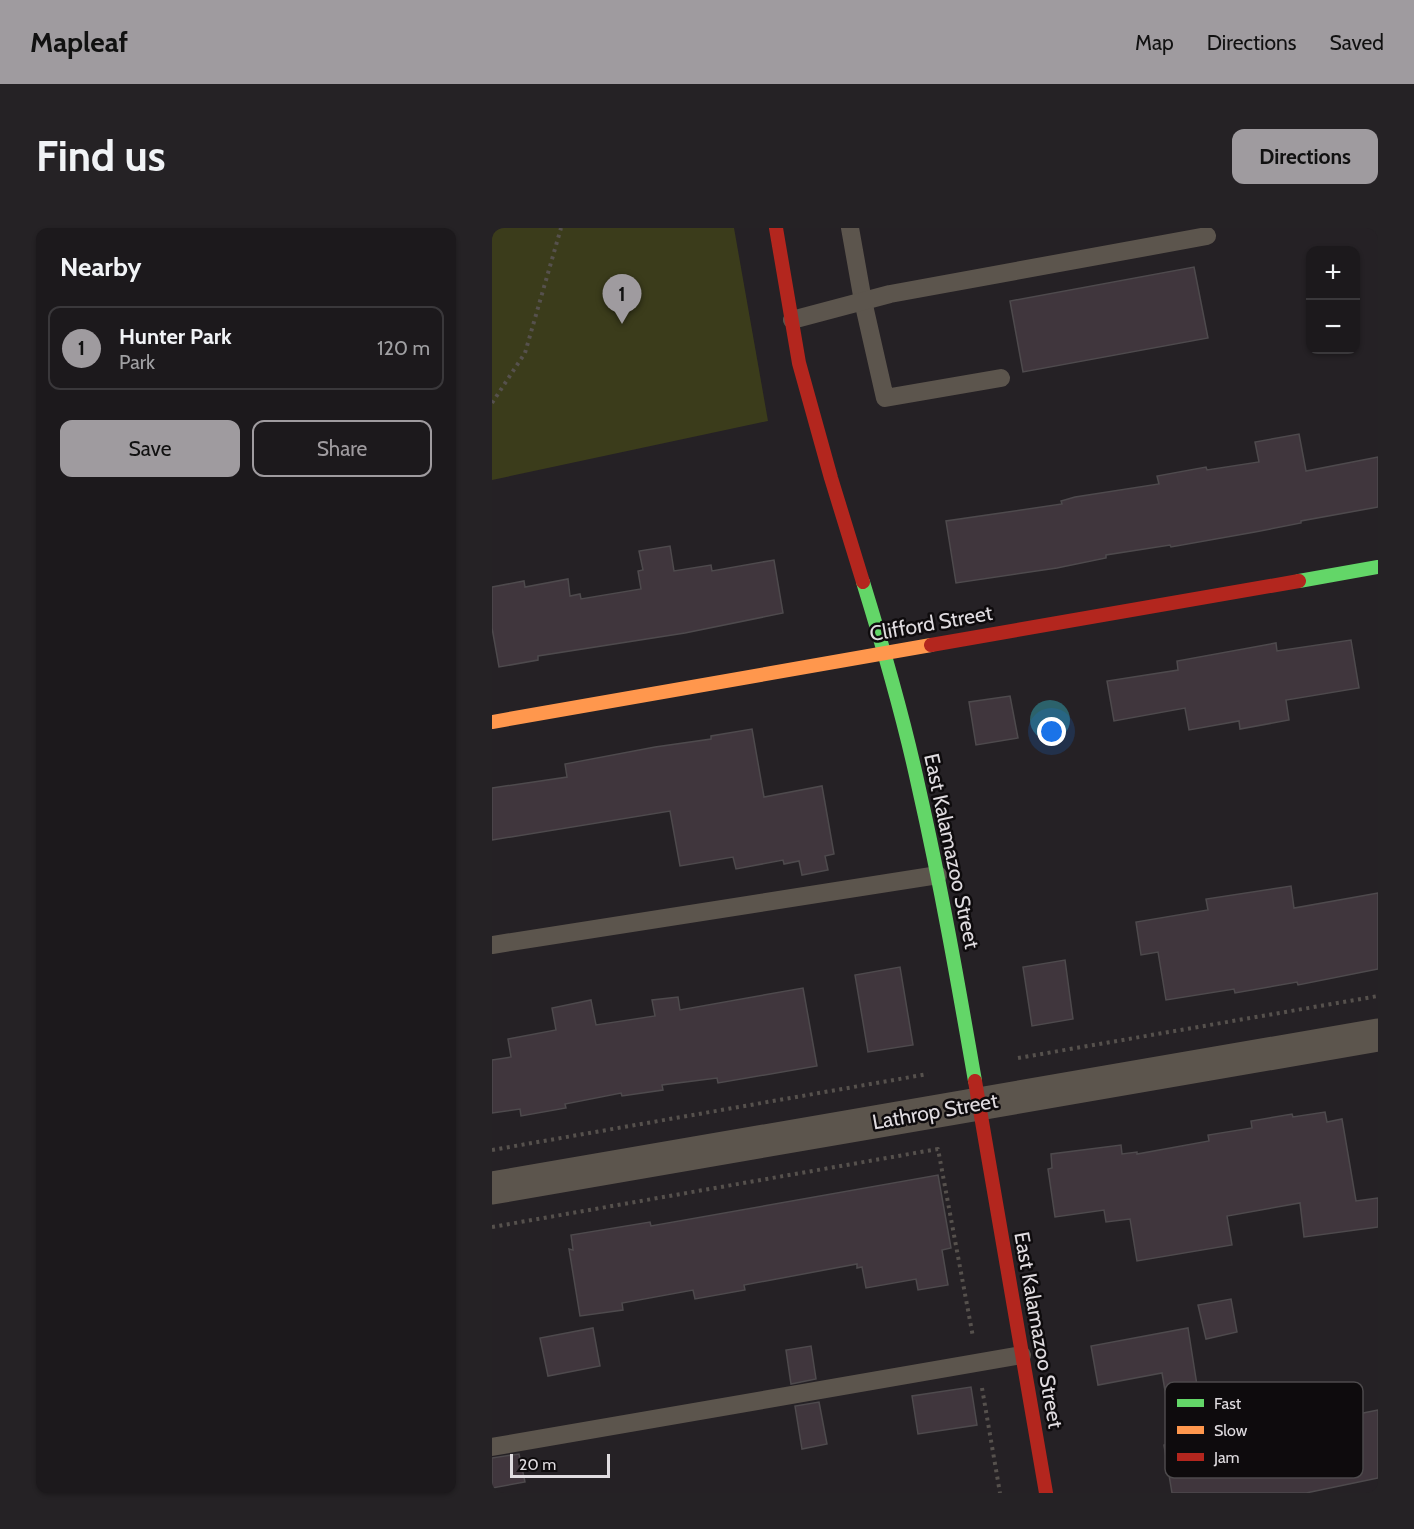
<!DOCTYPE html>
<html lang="en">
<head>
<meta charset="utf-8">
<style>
	body { margin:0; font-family:Cabin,sans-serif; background:#252225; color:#f1f3f6 }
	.controls { position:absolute; right:18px; top:18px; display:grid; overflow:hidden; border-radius:12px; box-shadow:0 2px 4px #0004 }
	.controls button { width:54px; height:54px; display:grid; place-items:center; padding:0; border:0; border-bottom:2px solid #3a383b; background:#1c191c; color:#f1f3f6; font:30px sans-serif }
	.scale { position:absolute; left:18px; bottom:15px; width:100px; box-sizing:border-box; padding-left:6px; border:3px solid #e0dce0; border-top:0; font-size:16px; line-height:21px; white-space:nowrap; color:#e0dce0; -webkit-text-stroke:4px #0e0b0d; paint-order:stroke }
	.you { position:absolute; left:560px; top:504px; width:21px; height:21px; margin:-15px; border:4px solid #fff; border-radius:50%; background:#1a73e8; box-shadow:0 0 0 9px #1a73e833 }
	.badge { display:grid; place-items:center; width:39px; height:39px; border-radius:50%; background:#9f9b9f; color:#111; font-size:20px; font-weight:700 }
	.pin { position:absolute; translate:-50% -50px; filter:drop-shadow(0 2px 3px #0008) }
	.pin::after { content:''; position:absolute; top:32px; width:21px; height:18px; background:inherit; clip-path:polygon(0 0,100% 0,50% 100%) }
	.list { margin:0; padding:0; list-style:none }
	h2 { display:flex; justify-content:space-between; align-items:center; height:78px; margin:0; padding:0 24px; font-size:26px }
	h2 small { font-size:20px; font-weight:400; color:#a0a0a3 }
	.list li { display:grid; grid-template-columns:39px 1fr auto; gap:18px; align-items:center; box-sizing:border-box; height:84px; margin:0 12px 12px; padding:0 12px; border:2px solid #3a383b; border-radius:12px }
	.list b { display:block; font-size:22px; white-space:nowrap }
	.list p { margin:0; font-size:20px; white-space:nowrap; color:#a0a0a3 }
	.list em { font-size:20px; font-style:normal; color:#a0a0a3 }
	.actions { display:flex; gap:12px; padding:18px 24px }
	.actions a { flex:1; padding:14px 0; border:2px solid #9f9b9f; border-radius:12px; text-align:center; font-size:21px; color:#9f9b9f }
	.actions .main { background:#9f9b9f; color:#111 }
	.map { position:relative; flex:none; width:886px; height:1265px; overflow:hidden; border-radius:12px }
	header { display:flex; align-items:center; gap:36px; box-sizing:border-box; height:84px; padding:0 30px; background:#9f9b9f; color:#111 }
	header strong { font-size:28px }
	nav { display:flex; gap:33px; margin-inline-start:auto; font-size:21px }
	.intro { display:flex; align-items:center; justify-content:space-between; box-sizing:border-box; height:144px; padding:0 36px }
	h1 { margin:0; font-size:42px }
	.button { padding:15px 27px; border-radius:12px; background:#9f9b9f; color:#111; font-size:21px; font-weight:700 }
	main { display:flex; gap:36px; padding:0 36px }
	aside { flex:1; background:#1c191c; border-radius:12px; box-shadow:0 2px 4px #0004 }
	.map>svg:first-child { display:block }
</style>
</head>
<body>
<header>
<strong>Mapleaf</strong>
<nav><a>Map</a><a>Directions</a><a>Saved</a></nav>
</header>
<div class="intro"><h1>Find us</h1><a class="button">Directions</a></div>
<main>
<aside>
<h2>Nearby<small></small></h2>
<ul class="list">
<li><span class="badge">1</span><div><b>Hunter Park</b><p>Park</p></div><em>120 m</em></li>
</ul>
<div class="actions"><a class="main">Save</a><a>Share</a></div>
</aside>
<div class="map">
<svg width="886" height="1265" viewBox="0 0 886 1265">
	<rect width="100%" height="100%" fill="#252125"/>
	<path fill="#3b3c1b" d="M 0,0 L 242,0 L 276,193 L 0,252 Z"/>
	<circle fill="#2c626b" cx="558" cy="492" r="20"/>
	<g fill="#40363d" stroke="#4e4a4d" stroke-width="1.5">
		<path d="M 702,39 L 716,110 L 531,144 L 518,73 Z"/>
		<path d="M 807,206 L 814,243 L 886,229 L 886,279 L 809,293 L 809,295 L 763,304 L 679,319 L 678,317 L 614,327 L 614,330 L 565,340 L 464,355 L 454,293 L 570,276 L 569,273 L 583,269 L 667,256 L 665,248 L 714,239 L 715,242 L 767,234 L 763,214 Z"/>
		<path d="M 178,318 L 182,343 L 219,337 L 220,343 L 282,332 L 291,385 L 193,405 L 46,428 L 46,432 L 7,439 L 0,400 L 0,359 L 32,353 L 33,359 L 76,351 L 78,368 L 88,366 L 89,371 L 149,361 L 146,343 L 151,342 L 147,323 Z"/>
		<path d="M 859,412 L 867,460 L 794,472 L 797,492 L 748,501 L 747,493 L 697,502 L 693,480 L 622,493 L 615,453 L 686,442 L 685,433 L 784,415 L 785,423 Z"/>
		<path d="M 518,468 L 526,510 L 484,517 L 477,474 Z"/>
		<path d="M 260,501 L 272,569 L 330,558 L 342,626 L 333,628 L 336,642 L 310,647 L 307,633 L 292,636 L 291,632 L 244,641 L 241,629 L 188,638 L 178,583 L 0,612 L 0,560 L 75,549 L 73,536 L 163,519 L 219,511 L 219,508 Z"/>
		<path d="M 799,658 L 802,680 L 886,665 L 886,741 L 806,757 L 805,754 L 743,765 L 742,761 L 674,772 L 666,724 L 649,727 L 644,694 L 716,682 L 714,671 Z"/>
		<path d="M 573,732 L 581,791 L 540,798 L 531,739 Z"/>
		<path d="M 408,739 L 421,817 L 376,824 L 363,747 Z"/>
		<path d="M 311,760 L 325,838 L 226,855 L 225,850 L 170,857 L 171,862 L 130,868 L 129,865 L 73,876 L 74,880 L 29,888 L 28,881 L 0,885 L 0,832 L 19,829 L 16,811 L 64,802 L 60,780 L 99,772 L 104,797 L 163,788 L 160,772 L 186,769 L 188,782 Z"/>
		<path d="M 833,884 L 835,894 L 850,891 L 864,973 L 886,970 L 886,999 L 812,1009 L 808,975 L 735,988 L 740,1017 L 645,1033 L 638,991 L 614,994 L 612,982 L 563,989 L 556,941 L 560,940 L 559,926 L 629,917 L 630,926 L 645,924 L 645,926 L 717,913 L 716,907 L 760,900 L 759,893 L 800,886 L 801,889 Z"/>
		<path d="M 446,947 L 459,1020 L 450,1022 L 456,1057 L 426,1062 L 424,1051 L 374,1060 L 370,1039 L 365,1040 L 365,1036 L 252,1057 L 253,1062 L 203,1071 L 201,1062 L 130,1075 L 131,1082 L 88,1088 L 77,1021 L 81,1022 L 79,1007 L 158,994 L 159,998 Z"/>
		<path d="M 739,1071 L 745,1104 L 714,1111 L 706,1077 Z"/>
		<path d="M 101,1100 L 108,1138 L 56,1148 L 48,1110 Z"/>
		<path d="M 696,1100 L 713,1208 L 861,1183 L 861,1187 L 886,1182 L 886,1250 L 814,1265 L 680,1265 L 672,1217 L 682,1215 L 670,1145 L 606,1157 L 599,1118 Z"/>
		<path d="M 319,1118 L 324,1151 L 299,1156 L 294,1122 Z"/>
		<path d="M 479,1159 L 485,1197 L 426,1206 L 420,1168 Z"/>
		<path d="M 327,1174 L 335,1216 L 310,1221 L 303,1178 Z"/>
		<path d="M 27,1226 L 33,1254 L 0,1260 L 0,1230 Z"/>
	</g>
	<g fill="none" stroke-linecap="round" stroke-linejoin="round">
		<g stroke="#56514d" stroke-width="4" stroke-dasharray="3 4.5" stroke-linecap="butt">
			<path d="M 0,175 L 33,125 L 69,0"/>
			<path d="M 526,830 L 886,768"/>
			<path d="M 0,922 L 436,846"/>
			<path d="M 0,999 L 446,921 L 481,1109"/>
			<path d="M 490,1160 L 508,1265"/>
		</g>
		<g stroke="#5c554d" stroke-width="18">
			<path d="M 358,0 L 371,73 L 393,170 L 509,150"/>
			<path d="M 300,92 L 398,66 L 715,8"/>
			<path d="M 0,717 L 446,647"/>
			<path d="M 0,1219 L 530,1127"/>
		</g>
		<path stroke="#5c554d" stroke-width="33" d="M 0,960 L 886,807"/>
		<g stroke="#63d668" stroke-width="14">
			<path d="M 807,353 L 886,339"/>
			<path d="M 371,354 C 392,422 412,491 427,561 C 449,658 466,755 483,853"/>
		</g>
		<path stroke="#ff974d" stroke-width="14" d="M 0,494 L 439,417"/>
		<g stroke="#b3261e" stroke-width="14">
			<path d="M 284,0 L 307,135 L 339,250 L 371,354"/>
			<path d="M 439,417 L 807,353"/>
			<path d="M 483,853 L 554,1265"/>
		</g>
	</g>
	<g text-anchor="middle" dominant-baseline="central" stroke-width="5" stroke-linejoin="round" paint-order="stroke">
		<g font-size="21" fill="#e0dce0" stroke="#0e0b0d">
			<text transform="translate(439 395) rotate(-10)">Clifford Street</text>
			<text transform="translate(460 623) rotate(78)">East Kalamazoo Street</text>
			<text transform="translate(443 883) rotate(-10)">Lathrop Street</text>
			<text transform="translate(547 1102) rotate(80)">East Kalamazoo Street</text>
		</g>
	</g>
	<rect x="673" y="1154" width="198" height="96" rx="9" fill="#0e0b0d" stroke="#4d4a4c" stroke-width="1.5"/>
	<rect x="685" y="1171" width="27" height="8" fill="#63d668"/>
	<rect x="685" y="1198" width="27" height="8" fill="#ff974d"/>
	<rect x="685" y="1225" width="27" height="8" fill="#b3261e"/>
	<g font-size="16" fill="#e0dce0">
		<text x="722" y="1181">Fast</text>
		<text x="722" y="1208">Slow</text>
		<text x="722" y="1235">Jam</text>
	</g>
</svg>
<div class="controls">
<button>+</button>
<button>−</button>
</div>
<div class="scale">20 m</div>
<div class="you"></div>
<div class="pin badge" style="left:130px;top:96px">1</div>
</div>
</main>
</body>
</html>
